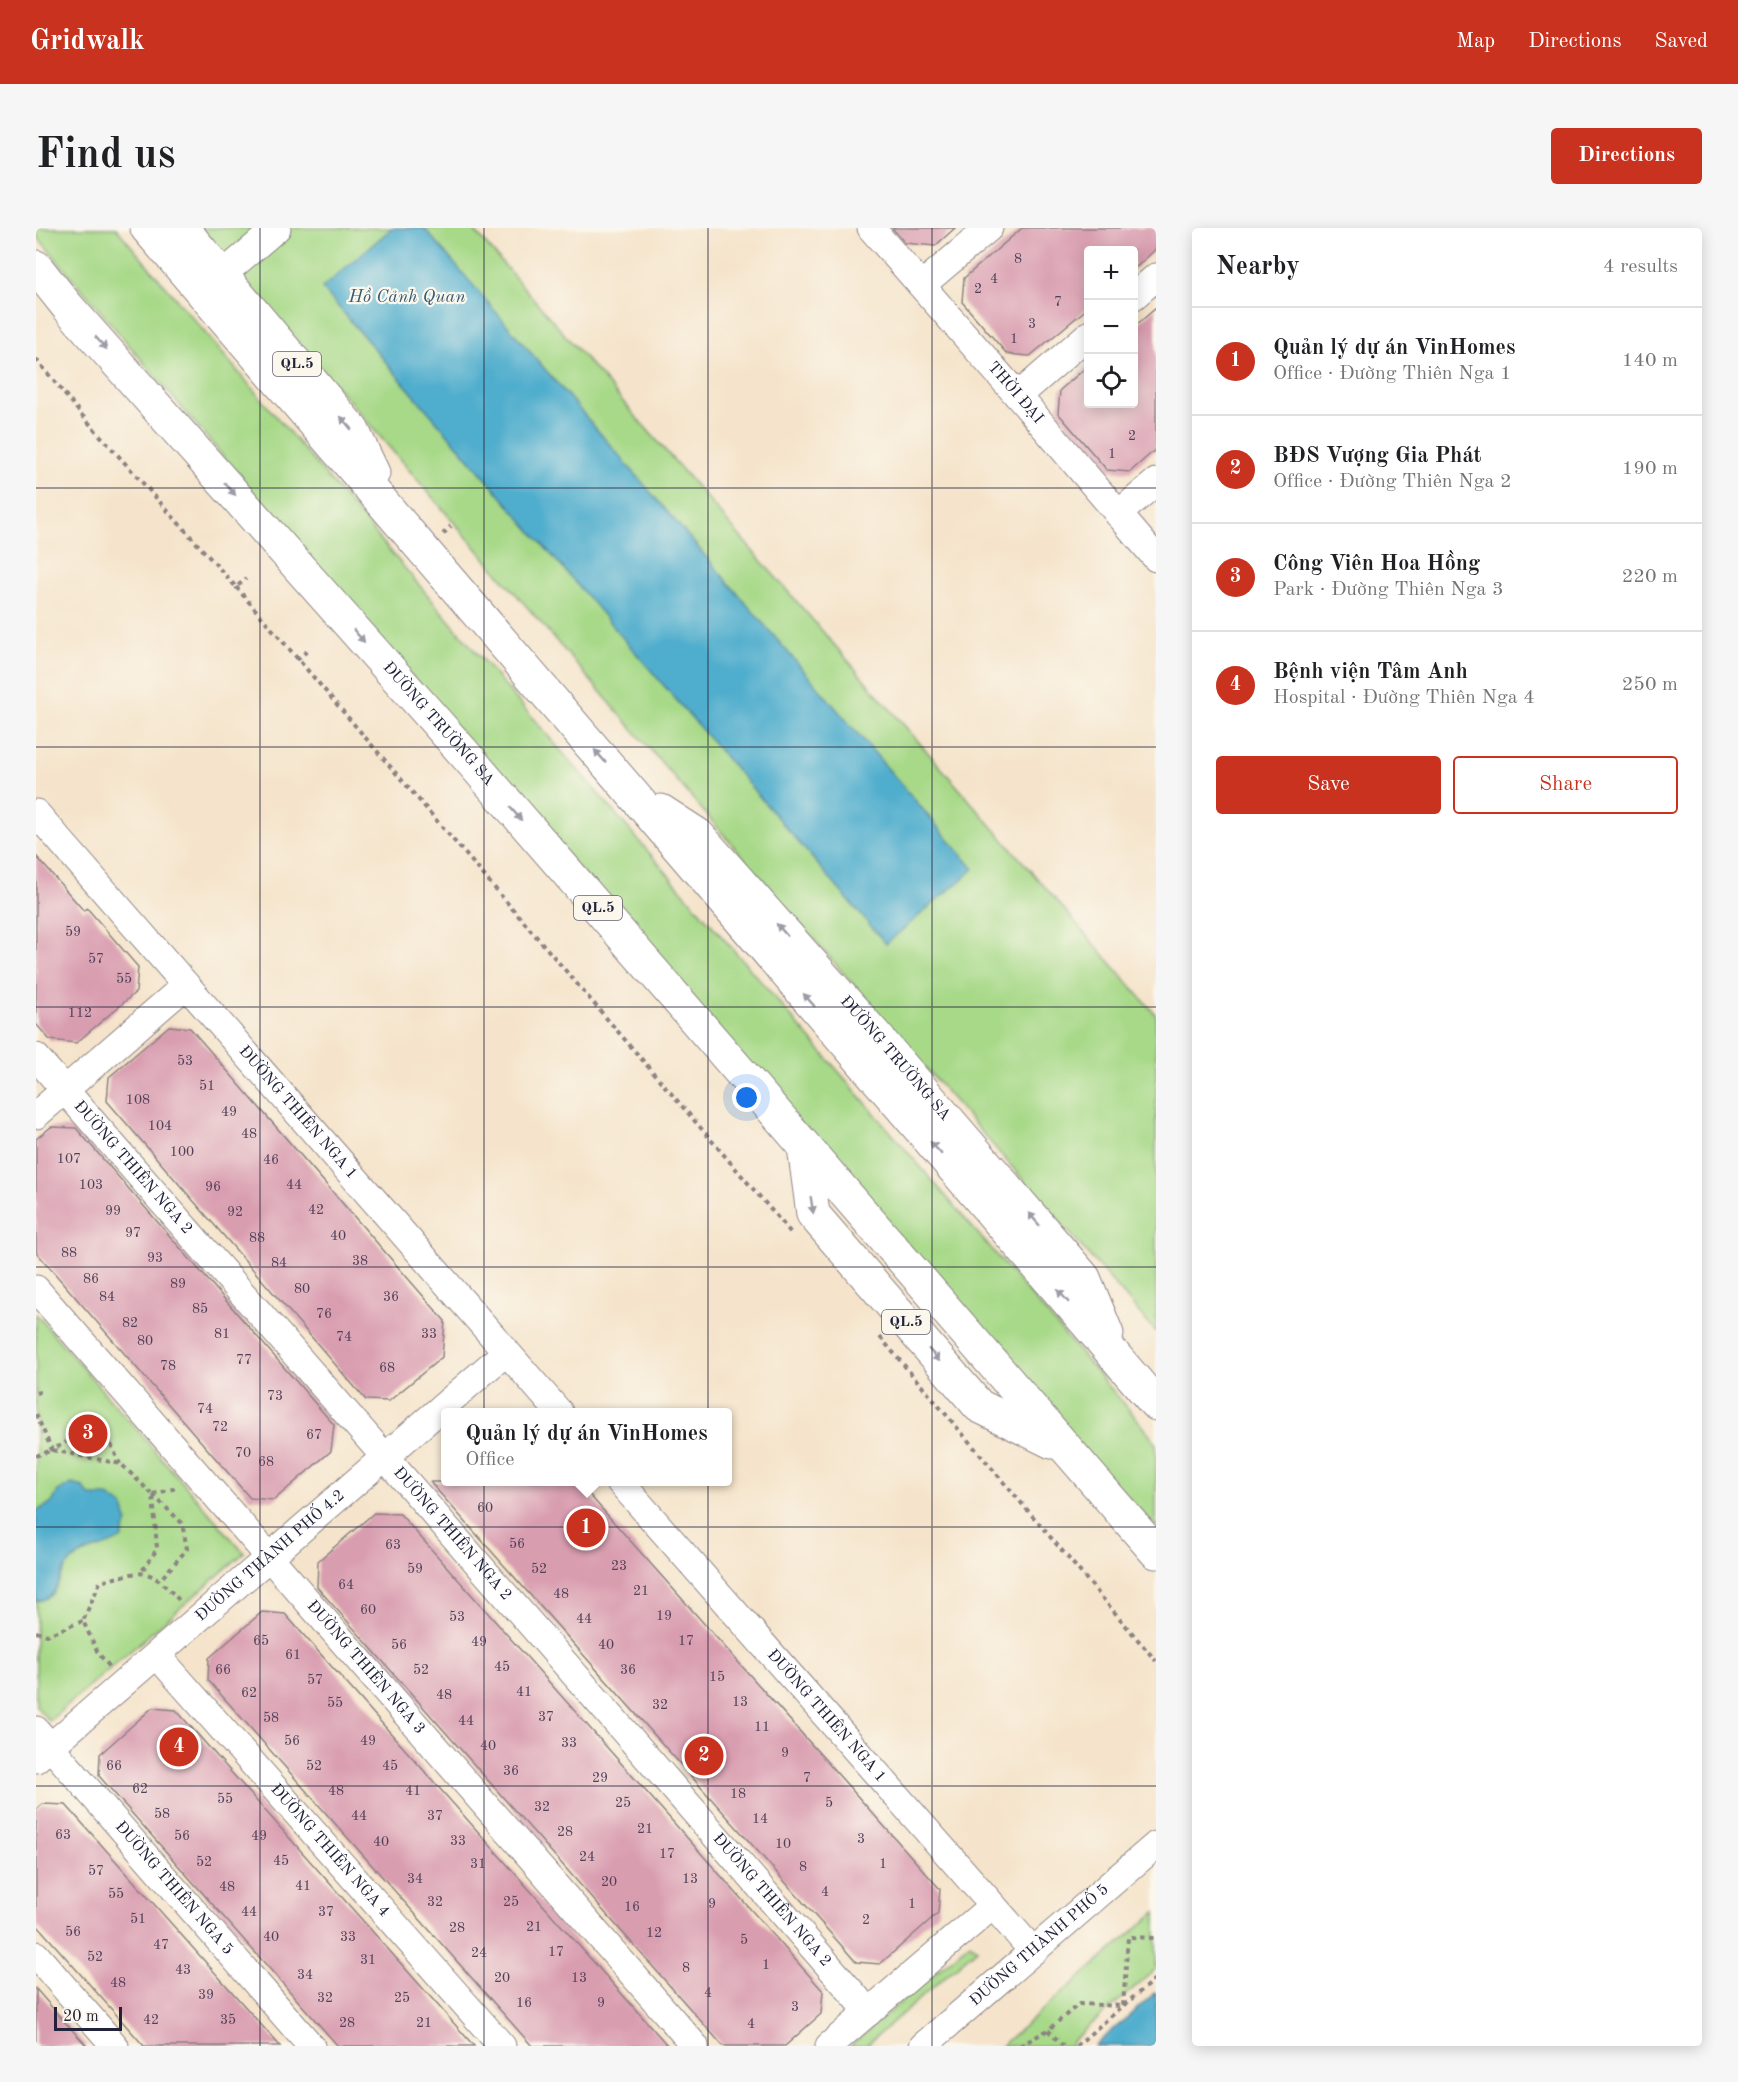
<!DOCTYPE html>
<html lang="en">
<head>
<meta charset="utf-8">
<style>
	body { margin:0; font-family:"Old Standard TT",serif; background:#f6f6f6; color:#202124 }
	.controls { position:absolute; right:18px; top:18px; display:grid; overflow:hidden; border-radius:6px; box-shadow:0 3px 15px #0003 }
	.controls button { width:54px; height:54px; display:grid; place-items:center; padding:0; border:0; border-bottom:2px solid #e0e0e0; background:#fff; color:#202124; font:30px sans-serif }
	.scale { position:absolute; left:18px; bottom:15px; width:68px; box-sizing:border-box; padding-left:6px; border:3px solid #22223b; border-top:0; font-size:16px; line-height:21px; white-space:nowrap; color:#22223b; -webkit-text-stroke:4px #fbf7ec; paint-order:stroke }
	.you { position:absolute; left:711px; top:870px; width:21px; height:21px; margin:-15px; border:4px solid #fff; border-radius:50%; background:#1a73e8; box-shadow:0 0 0 9px #1a73e833 }
	.badge { display:grid; place-items:center; width:39px; height:39px; border-radius:50%; background:#c8321e; color:#fff; font-size:20px; font-weight:700 }
	.pin { position:absolute; translate:-50% -50%; border:3px solid #fff; box-shadow:0 2px 6px #0006 }
	.popup { position:absolute; left:405px; top:1180px; width:291px; height:78px; box-sizing:border-box; display:grid; place-content:center; border-radius:6px; background:#fff; filter:drop-shadow(0 2px 4px #0005); font-size:20px; white-space:nowrap; color:#757577 }
	.popup b { font-size:22px; color:#202124 }
	.popup::after { content:''; position:absolute; left:50%; top:100%; margin-left:-12px; border:12px solid transparent; border-top-color:#fff }
	.list { margin:0; padding:0; list-style:none }
	h2 { display:flex; justify-content:space-between; align-items:center; height:78px; margin:0; padding:0 24px; font-size:26px }
	h2 small { font-size:20px; font-weight:400; color:#757577 }
	.list li { display:grid; grid-template-columns:39px 1fr auto; gap:18px; align-items:center; box-sizing:border-box; height:108px; padding:0 24px; border-top:2px solid #e0e0e0 }
	.list b { display:block; font-size:22px; white-space:nowrap }
	.list p { margin:0; font-size:20px; white-space:nowrap; color:#757577 }
	.list em { font-size:20px; font-style:normal; color:#757577 }
	.actions { display:flex; gap:12px; padding:18px 24px }
	.actions a { flex:1; padding:14px 0; border:2px solid #c8321e; border-radius:6px; text-align:center; font-size:21px; color:#c8321e }
	.actions .main { background:#c8321e; color:#fff }
	.icon { flex:none; width:33px; height:33px; fill:none; stroke:currentColor; stroke-width:2; stroke-linecap:round; stroke-linejoin:round }
	.map { position:relative; flex:none; width:1120px; height:1818px; overflow:hidden; border-radius:6px }
	header { display:flex; align-items:center; gap:36px; box-sizing:border-box; height:84px; padding:0 30px; background:#c8321e; color:#fff }
	header strong { font-size:28px }
	nav { display:flex; gap:33px; margin-inline-start:auto; font-size:21px }
	.intro { display:flex; align-items:center; justify-content:space-between; box-sizing:border-box; height:144px; padding:0 36px }
	h1 { margin:0; font-size:42px }
	.button { padding:15px 27px; border-radius:6px; background:#c8321e; color:#fff; font-size:21px; font-weight:700 }
	main { display:flex; gap:36px; padding:0 36px }
	aside { flex:1; background:#fff; border-radius:6px; box-shadow:0 3px 15px #0003 }
	.map>svg:first-child { display:block }
</style>
</head>
<body>
<header>
<strong>Gridwalk</strong>
<nav><a>Map</a><a>Directions</a><a>Saved</a></nav>
</header>
<div class="intro"><h1>Find us</h1><a class="button">Directions</a></div>
<main>
<div class="map">
<svg width="1120" height="1818" viewBox="0 0 1120 1818">
	<rect width="100%" height="100%" fill="#fbf7ec"/>
	<filter id="ink" filterUnits="userSpaceOnUse"><feTurbulence type="fractalNoise" baseFrequency=".0167" numOctaves="2"/><feDisplacementMap in="SourceGraphic" scale="12" xChannelSelector="R" yChannelSelector="G"/><feConvolveMatrix kernelMatrix="1 2 1 2 8 2 1 2 1" color-interpolation-filters="sRGB"/></filter>
	<filter id="wash" filterUnits="userSpaceOnUse"><feTurbulence type="fractalNoise" baseFrequency=".008" numOctaves="4" result="noise"/><feDisplacementMap in="SourceGraphic" scale="24" xChannelSelector="R" yChannelSelector="G"/><feGaussianBlur stdDeviation="1.35" result="paint"/><feColorMatrix in="noise" values="0 0 0 0 0 0 0 0 0 0 0 0 0 0 0 0 0 1.4 0 .05"/><feComposite in="paint" operator="in"/></filter>
	<g filter="url(#wash)">
		<rect width="100%" height="100%" fill="#f5e4cb"/>
		<g fill="#a7d988" stroke="#647e62" stroke-width="1.5">
			<path d="M 0,0 L 80,0 L 462,450 L 816,859 L 1107,1198 L 1120,1216 L 1120,1299 L 1060,1237 L 255,309 L 0,7 Z"/>
			<path d="M 164,0 L 436,0 L 1120,787 L 1120,1104 L 852,797 Z"/>
			<path d="M 0,1086 L 208,1325 L 13,1493 L 0,1478 Z"/>
			<path d="M 1120,1684 L 1120,1741 L 1035,1814 L 1037,1818 L 965,1818 Z"/>
			<path d="M 934,1715 L 941,1721 L 829,1818 L 814,1818 Z"/>
		</g>
		<g fill="#4fadcd" stroke="#386884" stroke-width="1.5">
			<path d="M 356,0 L 388,0 L 938,641 L 850,716 L 286,60 Z"/>
			<path d="M 36,1256 L 47,1259 L 54,1268 L 72,1268 L 87,1278 L 91,1293 L 86,1310 C 68,1322 46,1320 32,1337 C 18,1353 25,1370 0,1373 L 0,1283 L 16,1275 L 22,1263 Z"/>
			<path d="M 1120,1764 L 1120,1818 L 1059,1818 Z"/>
		</g>
		<g id="blocks">
			<g fill="#d99db0">
				<path d="M 856,0 L 919,0 L 899,18 L 869,15 Z"/>
				<path d="M 986,0 L 1120,0 L 1120,21 L 1098,41 L 1098,22 L 1053,22 L 1053,79 L 994,128 L 971,126 L 926,74 L 928,50 Z"/>
				<path d="M 1120,80 L 1120,221 L 1094,244 L 1071,242 L 1022,185 L 1024,162 L 1053,137 L 1053,176 L 1098,176 L 1098,99 Z"/>
				<path d="M 0,628 L 48,683 L 51,680 L 102,739 L 100,764 L 40,815 L 14,812 L 0,796 Z"/>
				<path d="M 133,798 L 154,800 L 409,1093 L 406,1129 L 353,1173 L 330,1172 L 71,873 L 73,849 Z"/>
				<path d="M 15,899 L 40,900 L 298,1197 L 295,1223 L 238,1272 L 214,1270 L 0,1024 L 0,911 Z"/>
				<path d="M 394,1254 L 542,1254 L 904,1661 L 902,1685 L 844,1736 L 820,1734 Z"/>
				<path d="M 338,1285 L 364,1286 L 787,1763 L 785,1786 L 749,1818 L 687,1818 L 281,1359 L 282,1333 Z"/>
				<path d="M 226,1384 L 249,1386 L 632,1818 L 496,1818 L 172,1452 L 173,1430 Z"/>
				<path d="M 116,1480 L 140,1482 L 438,1818 L 302,1818 L 63,1548 L 64,1526 Z"/>
				<path d="M 7,1576 L 30,1577 L 244,1818 L 108,1818 L 0,1696 L 0,1582 Z"/>
				<path d="M 0,1761 L 26,1791 L 51,1818 L 0,1818 Z"/>
			</g>
		</g>
	</g>
	<g filter="url(#ink)">
		<use href="#blocks" fill-opacity="0" stroke="#8c8383" stroke-width="1.5"/>
		<g fill="none" stroke-linecap="round" stroke-linejoin="round">
			<g stroke="#8c8383" stroke-width="29">
				<g id="minor">
					<path id="s1" d="M 835,0 L 982,168 L 1120,330"/>
					<path d="M 186,47 L 241,0"/>
					<path d="M 886,57 L 953,0"/>
					<path d="M 1098,68 L 1120,49"/>
					<path d="M 982,168 L 1052,107"/>
					<path d="M 1082,286 L 1120,254"/>
					<path id="s2" d="M 0,585 L 523,1184"/>
					<path id="s3" d="M 0,829 L 833,1784"/>
					<path d="M 0,887 L 150,757"/>
					<path id="s4" d="M 0,1061 L 659,1818"/>
					<path id="s5" d="M 584,1254 L 997,1723"/>
					<path id="s6" d="M 121,1427 L 466,1818"/>
					<path id="s7" d="M 0,1502 L 275,1818"/>
					<path id="s8" d="M 0,1531 L 470,1124"/>
					<path d="M 0,1727 L 79,1818"/>
					<path d="M 793,1818 L 956,1678"/>
					<path id="s9" d="M 887,1818 L 1120,1617"/>
				</g>
			</g>
			<g stroke="#8c8383" stroke-width="35">
				<g id="highway">
					<path d="M 111,0 L 1120,1176"/>
					<path d="M 146,0 L 317,203 L 337,245"/>
					<path id="s10" d="M 0,39 L 31,78 L 434,532 L 1120,1324"/>
					<path id="s11" d="M 625,583 L 662,607 L 840,808 L 1048,1050 L 1071,1106"/>
					<path d="M 768,919 L 777,986 L 943,1178 L 1016,1214"/>
				</g>
			</g>
			<g stroke="#8c8383" stroke-width="4" stroke-dasharray="4.5 4.5" stroke-linecap="butt">
				<path d="M 0,131 L 44,185 L 200,359 L 210,351"/>
				<path d="M 407,306 L 415,298"/>
				<path d="M 200,359 L 755,1005"/>
				<path d="M 261,432 L 271,423"/>
				<path d="M 844,1109 L 1120,1433"/>
				<path d="M 0,1165 L 4,1164"/>
				<path d="M 0,1186 L 16,1222 L 30,1214"/>
				<path d="M 71,1208 L 84,1236"/>
				<path d="M 0,1228 L 16,1222 L 85,1236 L 117,1267 L 121,1321 L 106,1343"/>
				<path d="M 117,1266 L 137,1261 L 141,1257"/>
				<path d="M 117,1267 L 146,1295 L 151,1321 L 124,1352"/>
				<path d="M 0,1404 L 11,1407 L 47,1393"/>
				<path d="M 73,1438 L 62,1425 L 47,1393 L 64,1354 C 111,1342 110,1337 145,1374"/>
				<path d="M 1012,1802 L 1027,1818"/>
				<path d="M 984,1818 L 1012,1802 L 1043,1776 L 1087,1778 L 1092,1709 L 1120,1710"/>
				<path d="M 1040,1818 L 1120,1750"/>
			</g>
			<use href="#minor" stroke="#fff" stroke-width="27"/>
			<use href="#highway" stroke="#fff" stroke-width="33"/>
		</g>
		<defs><path id="oneway-solid" d="M-6-.8H1V-3.2L6.5 0L1 3.2V.8H-6Z" transform="scale(1.5)"/></defs>
		<g fill="#9c9ca7">
			<use href="#oneway-solid" transform="translate(65 115) rotate(48)"/>
			<use href="#oneway-solid" transform="translate(310 195) rotate(-130)"/>
			<use href="#oneway-solid" transform="translate(194 261) rotate(49)"/>
			<use href="#oneway-solid" transform="translate(323 408) rotate(49)"/>
			<use href="#oneway-solid" transform="translate(564 528) rotate(-131)"/>
			<use href="#oneway-solid" transform="translate(480 586) rotate(49)"/>
			<use href="#oneway-solid" transform="translate(746 702) rotate(-131)"/>
			<use href="#oneway-solid" transform="translate(773 772) rotate(-131)"/>
			<use href="#oneway-solid" transform="translate(900 920) rotate(-131)"/>
			<use href="#oneway-solid" transform="translate(776 977) rotate(81)"/>
			<use href="#oneway-solid" transform="translate(998 991) rotate(-131)"/>
			<use href="#oneway-solid" transform="translate(1027 1068) rotate(-131)"/>
			<use href="#oneway-solid" transform="translate(898 1127) rotate(49)"/>
		</g>
	</g>
	<path fill="none" stroke="#22223b" stroke-width="1.5" stroke-opacity="0.55" d="M 224,0 L 224,1818M 448,0 L 448,1818M 672,0 L 672,1818M 896,0 L 896,1818M 0,260 L 1120,260M 0,519 L 1120,519M 0,779 L 1120,779M 0,1039 L 1120,1039M 0,1299 L 1120,1299M 0,1558 L 1120,1558"/>
	<g text-anchor="middle" dominant-baseline="central" stroke-width="4.5" stroke-linejoin="round" paint-order="stroke">
		<g font-size="14" fill="#504158">
			<text x="982" y="31">8</text>
			<text x="958" y="51">4</text>
			<text x="942" y="61">2</text>
			<text x="1022" y="74">7</text>
			<text x="996" y="96">3</text>
			<text x="978" y="111">1</text>
			<text x="1096" y="208">2</text>
			<text x="1076" y="226">1</text>
			<text x="37" y="704">59</text>
			<text x="60" y="731">57</text>
			<text x="88" y="751">55</text>
			<text x="44" y="785">112</text>
			<text x="149" y="833">53</text>
			<text x="171" y="858">51</text>
			<text x="102" y="872">108</text>
			<text x="193" y="884">49</text>
			<text x="124" y="898">104</text>
			<text x="213" y="906">48</text>
			<text x="146" y="924">100</text>
			<text x="33" y="931">107</text>
			<text x="235" y="932">46</text>
			<text x="55" y="957">103</text>
			<text x="258" y="957">44</text>
			<text x="177" y="959">96</text>
			<text x="280" y="982">42</text>
			<text x="77" y="983">99</text>
			<text x="199" y="984">92</text>
			<text x="97" y="1005">97</text>
			<text x="302" y="1008">40</text>
			<text x="221" y="1010">88</text>
			<text x="33" y="1025">88</text>
			<text x="119" y="1030">93</text>
			<text x="324" y="1033">38</text>
			<text x="243" y="1035">84</text>
			<text x="55" y="1051">86</text>
			<text x="142" y="1056">89</text>
			<text x="266" y="1061">80</text>
			<text x="71" y="1069">84</text>
			<text x="355" y="1069">36</text>
			<text x="164" y="1081">85</text>
			<text x="288" y="1086">76</text>
			<text x="94" y="1095">82</text>
			<text x="186" y="1106">81</text>
			<text x="393" y="1106">33</text>
			<text x="308" y="1109">74</text>
			<text x="109" y="1113">80</text>
			<text x="208" y="1132">77</text>
			<text x="132" y="1138">78</text>
			<text x="351" y="1140">68</text>
			<text x="239" y="1168">73</text>
			<text x="169" y="1181">74</text>
			<text x="184" y="1199">72</text>
			<text x="278" y="1207">67</text>
			<text x="207" y="1225">70</text>
			<text x="230" y="1234">68</text>
			<text x="449" y="1280">60</text>
			<text x="481" y="1316">56</text>
			<text x="357" y="1317">63</text>
			<text x="583" y="1338">23</text>
			<text x="379" y="1341">59</text>
			<text x="503" y="1341">52</text>
			<text x="310" y="1357">64</text>
			<text x="605" y="1363">21</text>
			<text x="525" y="1366">48</text>
			<text x="332" y="1382">60</text>
			<text x="628" y="1388">19</text>
			<text x="421" y="1389">53</text>
			<text x="548" y="1391">44</text>
			<text x="225" y="1413">65</text>
			<text x="650" y="1413">17</text>
			<text x="443" y="1414">49</text>
			<text x="363" y="1417">56</text>
			<text x="570" y="1417">40</text>
			<text x="257" y="1427">61</text>
			<text x="466" y="1439">45</text>
			<text x="187" y="1442">66</text>
			<text x="385" y="1442">52</text>
			<text x="592" y="1442">36</text>
			<text x="681" y="1449">15</text>
			<text x="279" y="1452">57</text>
			<text x="488" y="1464">41</text>
			<text x="213" y="1465">62</text>
			<text x="408" y="1467">48</text>
			<text x="704" y="1474">13</text>
			<text x="299" y="1475">55</text>
			<text x="624" y="1477">32</text>
			<text x="510" y="1489">37</text>
			<text x="235" y="1490">58</text>
			<text x="430" y="1493">44</text>
			<text x="726" y="1499">11</text>
			<text x="256" y="1513">56</text>
			<text x="332" y="1513">49</text>
			<text x="533" y="1515">33</text>
			<text x="452" y="1518">40</text>
			<text x="749" y="1525">9</text>
			<text x="78" y="1538">66</text>
			<text x="278" y="1538">52</text>
			<text x="354" y="1538">45</text>
			<text x="475" y="1543">36</text>
			<text x="564" y="1550">29</text>
			<text x="771" y="1550">7</text>
			<text x="104" y="1561">62</text>
			<text x="300" y="1563">48</text>
			<text x="377" y="1563">41</text>
			<text x="702" y="1566">18</text>
			<text x="189" y="1571">55</text>
			<text x="587" y="1575">25</text>
			<text x="793" y="1575">5</text>
			<text x="506" y="1579">32</text>
			<text x="126" y="1586">58</text>
			<text x="323" y="1588">44</text>
			<text x="399" y="1588">37</text>
			<text x="724" y="1591">14</text>
			<text x="609" y="1601">21</text>
			<text x="529" y="1604">28</text>
			<text x="27" y="1607">63</text>
			<text x="146" y="1608">56</text>
			<text x="223" y="1608">49</text>
			<text x="825" y="1611">3</text>
			<text x="422" y="1613">33</text>
			<text x="345" y="1614">40</text>
			<text x="747" y="1616">10</text>
			<text x="631" y="1626">17</text>
			<text x="551" y="1629">24</text>
			<text x="245" y="1633">45</text>
			<text x="168" y="1634">52</text>
			<text x="442" y="1636">31</text>
			<text x="847" y="1636">1</text>
			<text x="767" y="1639">8</text>
			<text x="60" y="1643">57</text>
			<text x="379" y="1651">34</text>
			<text x="654" y="1651">13</text>
			<text x="573" y="1654">20</text>
			<text x="267" y="1658">41</text>
			<text x="191" y="1659">48</text>
			<text x="789" y="1664">4</text>
			<text x="80" y="1666">55</text>
			<text x="399" y="1674">32</text>
			<text x="475" y="1674">25</text>
			<text x="676" y="1676">9</text>
			<text x="876" y="1676">1</text>
			<text x="596" y="1679">16</text>
			<text x="213" y="1684">44</text>
			<text x="290" y="1684">37</text>
			<text x="102" y="1691">51</text>
			<text x="830" y="1692">2</text>
			<text x="498" y="1699">21</text>
			<text x="421" y="1700">28</text>
			<text x="37" y="1704">56</text>
			<text x="618" y="1705">12</text>
			<text x="235" y="1709">40</text>
			<text x="312" y="1709">33</text>
			<text x="708" y="1712">5</text>
			<text x="125" y="1717">47</text>
			<text x="520" y="1724">17</text>
			<text x="443" y="1725">24</text>
			<text x="59" y="1729">52</text>
			<text x="332" y="1732">31</text>
			<text x="730" y="1737">1</text>
			<text x="650" y="1740">8</text>
			<text x="147" y="1742">43</text>
			<text x="269" y="1747">34</text>
			<text x="466" y="1750">20</text>
			<text x="543" y="1750">13</text>
			<text x="82" y="1755">48</text>
			<text x="672" y="1765">4</text>
			<text x="170" y="1767">39</text>
			<text x="289" y="1770">32</text>
			<text x="366" y="1770">25</text>
			<text x="488" y="1775">16</text>
			<text x="565" y="1775">9</text>
			<text x="759" y="1779">3</text>
			<text x="115" y="1792">42</text>
			<text x="192" y="1792">35</text>
			<text x="311" y="1795">28</text>
			<text x="388" y="1795">21</text>
			<text x="715" y="1796">4</text>
		</g>
		<g fill="#fbf7ec" stroke="#636270" stroke-width="1.5">
			<rect x="237" y="124" width="48" height="24" rx="4.5"/>
			<rect x="538" y="668" width="48" height="24" rx="4.5"/>
			<rect x="846" y="1082" width="48" height="24" rx="4.5"/>
		</g>
		<g font-size="15" font-weight="bold" fill="#22223b">
			<text x="261" y="136">QL.5</text>
			<text x="562" y="680">QL.5</text>
			<text x="870" y="1094">QL.5</text>
		</g>
		<g font-size="16" fill="#22223b" stroke="#fbf7ec">
			<text stroke="none"><textPath href="#s1" startOffset="219">THỜI ĐẠI</textPath></text>
			<text stroke="none"><textPath href="#s10" startOffset="609">ĐƯỜNG TRƯỜNG SA</textPath></text>
			<text stroke="none"><textPath href="#s11" startOffset="342">ĐƯỜNG TRƯỜNG SA</textPath></text>
			<text stroke="none"><textPath href="#s2" startOffset="398">ĐƯỜNG THIÊN NGA 1</textPath></text>
			<text stroke="none"><textPath href="#s3" startOffset="147">ĐƯỜNG THIÊN NGA 2</textPath></text>
			<text stroke="none"><textPath href="#s3" startOffset="633">ĐƯỜNG THIÊN NGA 2</textPath></text>
			<text stroke="none"><textPath href="#s8" startOffset="310">ĐƯỜNG THÀNH PHỐ 4.2</textPath></text>
			<text stroke="none"><textPath href="#s4" startOffset="502">ĐƯỜNG THIÊN NGA 3</textPath></text>
			<text stroke="none"><textPath href="#s5" startOffset="312">ĐƯỜNG THIÊN NGA 1</textPath></text>
			<text stroke="none"><textPath href="#s6" startOffset="261">ĐƯỜNG THIÊN NGA 4</textPath></text>
			<text stroke="none"><textPath href="#s7" startOffset="210">ĐƯỜNG THIÊN NGA 5</textPath></text>
			<text stroke="none"><textPath href="#s3" startOffset="1119">ĐƯỜNG THIÊN NGA 2</textPath></text>
			<text stroke="none"><textPath href="#s9" startOffset="154">ĐƯỜNG THÀNH PHỐ 5</textPath></text>
		</g>
		<g font-size="18" font-style="italic" fill="#345a75" stroke="#fbf7ec">
			<text x="371" y="69">Hồ Cảnh Quan</text>
		</g>
	</g>
</svg>
<div class="controls">
<button>+</button>
<button>−</button>
<button><svg class="icon" aria-label="locate" viewBox="0 0 24 24"><circle cx="12" cy="12" r="6"/><path d="M12 2v4M12 18v4M2 12h4M18 12h4"/></svg></button>
</div>
<div class="scale">20 m</div>
<div class="you"></div>
<div class="pin badge" style="left:550px;top:1300px">1</div>
<div class="popup"><b>Quản lý dự án VinHomes</b>Office</div>
<div class="pin badge" style="left:668px;top:1528px">2</div>
<div class="pin badge" style="left:52px;top:1206px">3</div>
<div class="pin badge" style="left:143px;top:1519px">4</div>
</div>
<aside>
<h2>Nearby<small>4 results</small></h2>
<ul class="list">
<li><span class="badge">1</span><div><b>Quản lý dự án VinHomes</b><p>Office · Đường Thiên Nga 1</p></div><em>140 m</em></li>
<li><span class="badge">2</span><div><b>BĐS Vượng Gia Phát</b><p>Office · Đường Thiên Nga 2</p></div><em>190 m</em></li>
<li><span class="badge">3</span><div><b>Công Viên Hoa Hồng</b><p>Park · Đường Thiên Nga 3</p></div><em>220 m</em></li>
<li><span class="badge">4</span><div><b>Bệnh viện Tâm Anh</b><p>Hospital · Đường Thiên Nga 4</p></div><em>250 m</em></li>
</ul>
<div class="actions"><a class="main">Save</a><a>Share</a></div>
</aside>
</main>
</body>
</html>
